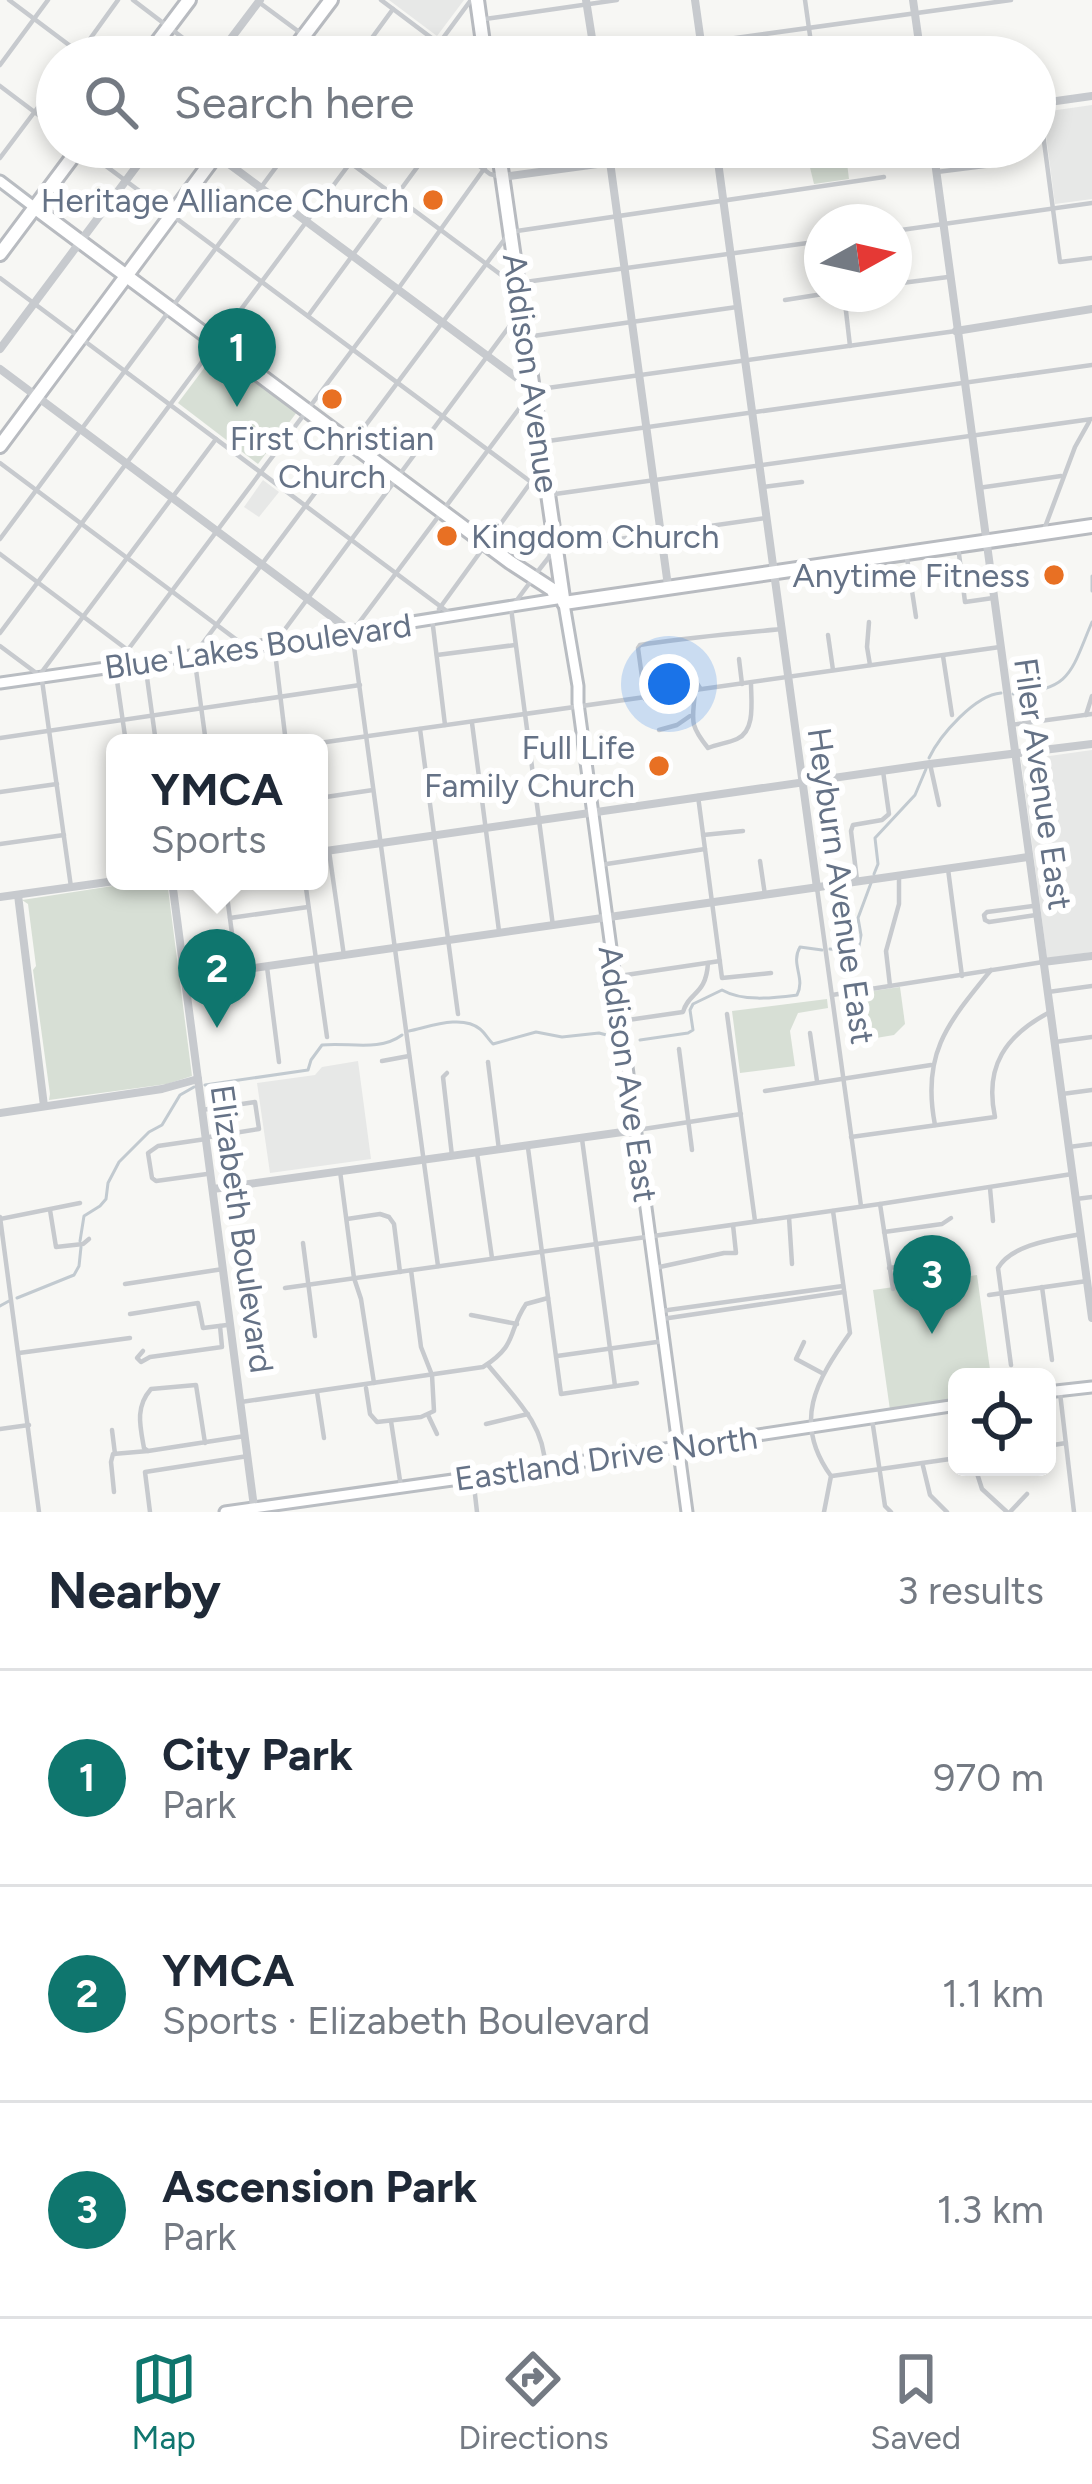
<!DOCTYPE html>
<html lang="en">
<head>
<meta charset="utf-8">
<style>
	body { margin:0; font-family:Figtree,sans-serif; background:#f2f2f3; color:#1f2937 }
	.controls { position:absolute; right:36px; bottom:36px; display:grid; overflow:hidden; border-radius:18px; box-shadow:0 6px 18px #0003 }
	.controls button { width:108px; height:108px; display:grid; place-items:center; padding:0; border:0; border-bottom:3px solid #e0e1e3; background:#fff; color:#1f2937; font:60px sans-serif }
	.compass { position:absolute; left:804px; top:204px; width:108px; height:108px; border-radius:50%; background:#fff; box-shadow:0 6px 18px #0003; rotate:82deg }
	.you { position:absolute; left:669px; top:684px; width:42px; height:42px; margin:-30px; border:9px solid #fff; border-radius:50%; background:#1a73e8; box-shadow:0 0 0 18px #1a73e833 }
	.badge { display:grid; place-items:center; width:78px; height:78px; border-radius:50%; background:#0f766e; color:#fff; font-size:39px; font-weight:700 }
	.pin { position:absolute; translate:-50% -99px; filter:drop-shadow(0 3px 6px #0008) }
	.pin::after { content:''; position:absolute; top:63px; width:42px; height:36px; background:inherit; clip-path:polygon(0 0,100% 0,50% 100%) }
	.popup { position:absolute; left:106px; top:734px; width:222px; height:156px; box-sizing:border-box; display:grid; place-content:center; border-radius:18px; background:#fff; filter:drop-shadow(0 3px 9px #0005); font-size:39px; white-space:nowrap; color:#747a83 }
	.popup b { font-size:45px; color:#1f2937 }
	.popup::after { content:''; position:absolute; left:50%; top:100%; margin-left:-24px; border:24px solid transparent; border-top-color:#fff }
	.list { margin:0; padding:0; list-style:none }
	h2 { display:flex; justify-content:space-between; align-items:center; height:156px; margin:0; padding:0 48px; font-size:51px }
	h2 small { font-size:39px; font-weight:400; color:#747a83 }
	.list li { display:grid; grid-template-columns:78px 1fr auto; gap:36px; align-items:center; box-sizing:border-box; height:216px; padding:0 48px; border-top:3px solid #e0e1e3 }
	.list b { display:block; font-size:45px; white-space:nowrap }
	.list p { margin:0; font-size:39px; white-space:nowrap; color:#747a83 }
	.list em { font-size:39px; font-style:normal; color:#747a83 }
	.icon { flex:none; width:66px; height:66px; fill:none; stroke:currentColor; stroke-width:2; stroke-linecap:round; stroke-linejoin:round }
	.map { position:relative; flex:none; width:1092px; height:1512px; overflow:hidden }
	.search { position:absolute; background:#fff; box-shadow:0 6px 18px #0003; left:36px; right:36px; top:36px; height:132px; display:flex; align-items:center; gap:30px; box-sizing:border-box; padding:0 42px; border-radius:66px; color:#747a83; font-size:45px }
	.sheet { height:804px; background:#fff }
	nav { display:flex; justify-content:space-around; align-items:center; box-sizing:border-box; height:168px; border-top:3px solid #e0e1e3; background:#fff; font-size:33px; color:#747a83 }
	nav a { display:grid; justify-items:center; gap:6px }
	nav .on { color:#0f766e }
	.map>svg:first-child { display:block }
</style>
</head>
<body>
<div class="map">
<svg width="1092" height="1512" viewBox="0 0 1092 1512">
	<rect width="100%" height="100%" fill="#f7f7f4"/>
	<g fill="#e7e8e7">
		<path d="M 389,0 L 464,0 L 437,36 Z"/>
		<path d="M 1092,105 L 1092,199 L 1055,204 L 1043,112 Z"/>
		<path d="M 263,480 L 279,492 L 259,517 L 244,507 Z"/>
		<path d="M 1092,750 L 1092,952 L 1047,958 L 1021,760 Z"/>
		<path d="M 358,1061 L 371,1159 L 270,1173 L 257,1083 L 315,1075 L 322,1067 Z"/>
	</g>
	<g fill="#d7dfd5">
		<path d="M 805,147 L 845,147 L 849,179 L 814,184 Z"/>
		<path d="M 217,351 L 297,412 L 258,464 L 178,403 Z"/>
		<path d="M 145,881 L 167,881 L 192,1076 L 167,1084 L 49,1100 L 50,1094 L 33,970 L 36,966 L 28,904 L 22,900 Z"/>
		<path d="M 900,987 L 905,1024 L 894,1035 L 864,1040 L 858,993 Z"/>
		<path d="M 827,999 L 828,1008 L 798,1013 L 790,1031 L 795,1066 L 740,1073 L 732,1011 Z"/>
		<path d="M 977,1275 L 991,1377 L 957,1377 L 957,1400 L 890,1410 L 873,1290 Z"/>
	</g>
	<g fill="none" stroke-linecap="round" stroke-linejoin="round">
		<g stroke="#c2cad0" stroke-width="3">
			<path d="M 1092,576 L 1092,591"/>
			<path d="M 1013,694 C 1072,690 1071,671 1092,622"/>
			<path d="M 929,758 C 940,735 975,695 1001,693"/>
			<path d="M 874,874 L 878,864 L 875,838 L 915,795 L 926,769"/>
			<path d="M 830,949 L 858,951 L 861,935 L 858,918 L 871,883"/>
			<path d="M 409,1031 C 429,1027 462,1014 480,1029 C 485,1033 488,1039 493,1044 L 536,1032 L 562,1037 L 599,1033 L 618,1038"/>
			<path d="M 640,1040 L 688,1033 L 693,1030 L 690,1010 L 693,1004 L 722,990 C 743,1002 773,998 797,995 C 806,978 790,964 800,947 L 822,950"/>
			<path d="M 205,1085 L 308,1070 L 311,1060 L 322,1045 C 349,1042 379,1052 402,1035"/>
			<path d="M 80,1241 L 84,1216 L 100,1206 L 106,1199 L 108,1183 L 119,1162 L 149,1132 L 162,1125 L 180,1095 L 194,1087"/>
			<path d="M 17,1298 L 74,1275 L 79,1266 L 81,1247"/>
			<path d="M 0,1306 L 9,1301"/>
		</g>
		<g stroke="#b9bdc2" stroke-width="15">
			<g id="secondary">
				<path d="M 0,181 L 34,207"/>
				<path d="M 0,683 L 274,644 L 563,598 L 578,686 L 578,703 L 687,1512"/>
				<path d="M 1047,1392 L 1092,1387"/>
				<path d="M 225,1512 L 545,1467 L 957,1405"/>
			</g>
		</g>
		<g stroke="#b8bbc0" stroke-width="18">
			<g id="primary">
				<path d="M 477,0 L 485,57"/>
				<path d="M 146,57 L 189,0"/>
				<path d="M 288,57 L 331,0"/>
				<path d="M 498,147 L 563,598"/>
				<path d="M 34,207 L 510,562 L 553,590 L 554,593"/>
				<path d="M 0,254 L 80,147"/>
				<path d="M 0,446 L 222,147"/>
				<path d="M 564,603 L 1092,526"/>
			</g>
		</g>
		<g stroke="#c7cace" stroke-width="4.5">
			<path d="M 9,0 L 85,57"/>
			<path d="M 133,0 L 208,57"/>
			<path d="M 381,0 L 457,57"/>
			<path d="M 805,0 L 813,57"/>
			<path d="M 260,3 L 333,57"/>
			<path d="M 485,19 L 617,0"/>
			<path d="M 77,57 L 118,0"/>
			<path d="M 358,57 L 393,9"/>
			<path d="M 429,57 L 471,0"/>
			<path d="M 598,57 L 1011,0"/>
			<path d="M 0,65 L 48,0"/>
			<path d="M 0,86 L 57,129"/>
			<path d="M 1039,104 L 1060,262 L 1092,258"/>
			<path d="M 329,147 L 508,280 L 518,283 L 822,241"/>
			<path d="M 454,147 L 490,174 L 498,176"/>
			<path d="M 83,149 L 531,482"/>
			<path d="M 0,158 L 57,82"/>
			<path d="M 937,172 L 1008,163 L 1005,147"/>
			<path d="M 894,231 L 1092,203"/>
			<path d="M 0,278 L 452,615"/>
			<path d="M 894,284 L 948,277"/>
			<path d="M 844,294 L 850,346"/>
			<path d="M 785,300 L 823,294"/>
			<path d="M 308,316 L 432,147"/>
			<path d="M 526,337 L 737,307"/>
			<path d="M 541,442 L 1092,365"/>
			<path d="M 0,463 L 245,646"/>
			<path d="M 763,487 L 802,482"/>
			<path d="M 978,488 L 1061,476"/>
			<path d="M 548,495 L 1092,419"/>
			<path d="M 1045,527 L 1075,447 L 1089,422"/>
			<path d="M 0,539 L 291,147"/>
			<path d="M 958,546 L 965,602 L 993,598"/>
			<path d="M 0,554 L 145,663 L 156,743"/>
			<path d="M 907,558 L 916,617"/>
			<path d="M 535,575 L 556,548 L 766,518"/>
			<path d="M 531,581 L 511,608 L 553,926"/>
			<path d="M 439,609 L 531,482 L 543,482"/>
			<path d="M 432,618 L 445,725"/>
			<path d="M 869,622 L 867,647 L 870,665"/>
			<path d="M 0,633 L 362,147"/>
			<path d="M 828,635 L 833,670"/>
			<path d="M 0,646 L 39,675"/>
			<path d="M 437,655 L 515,645"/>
			<path d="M 943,656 L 952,715"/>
			<path d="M 739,659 L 742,684"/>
			<path d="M 687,668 L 700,688"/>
			<path d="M 695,691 C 693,720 688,723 708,748 C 718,744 728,743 737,739 C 756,731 751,700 751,683"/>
			<path d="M 645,699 L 638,648 L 640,645 C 687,637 734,634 781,629"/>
			<path d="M 1086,715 L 1092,696"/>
			<path d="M 472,723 L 499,931"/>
			<path d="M 1010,725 L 1092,714"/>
			<path d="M 420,729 L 458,1014"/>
			<path d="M 659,730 L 677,725 L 690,716"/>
			<path d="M 0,738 L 360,685"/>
			<path d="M 126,743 L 115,667 L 398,289 L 494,155"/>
			<path d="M 206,743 L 194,655 L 510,232 L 884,177"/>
			<path d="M 286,743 L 274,644 L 517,316"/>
			<path d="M 319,743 L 1000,647"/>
			<path d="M 930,764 L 939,805"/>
			<path d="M 0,792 L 57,784"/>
			<path d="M 698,796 L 722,978 L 771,973"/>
			<path d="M 319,798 L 373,790"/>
			<path d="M 703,835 L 743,831"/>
			<path d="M 0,844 L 64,835"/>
			<path d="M 329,851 L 344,956"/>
			<path d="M 760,861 L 765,895"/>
			<path d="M 600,865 L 705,849"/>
			<path d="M 948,869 L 962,976"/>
			<path d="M 857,880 L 851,831 L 853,825 L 882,820 L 889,814 L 883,771"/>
			<path d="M 225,881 L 237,971"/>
			<path d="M 305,881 L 327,1037"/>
			<path d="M 71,887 L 41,673 L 216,439"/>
			<path d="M 817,888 L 861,1206"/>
			<path d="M 1033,906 L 987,912 L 984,915 L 985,920 L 989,922 L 1036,915"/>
			<path d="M 230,918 L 308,907"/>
			<path d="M 267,967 L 279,1062"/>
			<path d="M 619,976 L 720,961"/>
			<path d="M 890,986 L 886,951 L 899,904 L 899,876"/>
			<path d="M 1048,992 L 1092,986"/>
			<path d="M 832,995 L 1043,962"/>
			<path d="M 727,1014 L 755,1221"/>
			<path d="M 621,1021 L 683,1012 C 689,991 706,996 708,963"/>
			<path d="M 810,1033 L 817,1081"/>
			<path d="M 1055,1042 L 1092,1037"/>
			<path d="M 679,1049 L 692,1150"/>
			<path d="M 382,1061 L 409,1056"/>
			<path d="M 488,1062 L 499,1150"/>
			<path d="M 447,1073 L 443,1077 L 452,1156"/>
			<path d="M 765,1091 L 931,1065"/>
			<path d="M 1062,1094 L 1092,1090"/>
			<path d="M 202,1110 L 255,1102 L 259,1129 L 209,1137"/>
			<path d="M 935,1125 C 921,1053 948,1023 991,970"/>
			<path d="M 637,1130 L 741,1114"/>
			<path d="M 851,1137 L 995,1117 C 984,1066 1006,1035 1050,1012"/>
			<path d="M 206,1139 L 158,1146 L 148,1153 L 152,1178 L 156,1181 L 207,1174"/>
			<path d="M 582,1139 L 615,1386"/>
			<path d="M 1069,1147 L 1092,1144"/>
			<path d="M 528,1148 L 561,1394 L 637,1383"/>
			<path d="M 477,1153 L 492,1258"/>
			<path d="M 340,1171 L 354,1278 L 361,1299 L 374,1383"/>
			<path d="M 990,1188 L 993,1221"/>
			<path d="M 1076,1199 L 1092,1197"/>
			<path d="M 880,1204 L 893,1289"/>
			<path d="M 50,1210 L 56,1247 L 83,1244 L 89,1239"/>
			<path d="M 0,1217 L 39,1512"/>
			<path d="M 789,1217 L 792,1264"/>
			<path d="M 0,1219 L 80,1203"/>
			<path d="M 347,1219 L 380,1214 L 389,1217 L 394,1224 L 400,1272"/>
			<path d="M 884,1232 L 942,1224 L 951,1218"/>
			<path d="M 303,1243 L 315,1336"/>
			<path d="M 438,1266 L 352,632 L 533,390 L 956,331"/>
			<path d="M 655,1268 L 724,1253 L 736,1253 L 733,1225"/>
			<path d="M 889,1268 L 952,1259"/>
			<path d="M 125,1284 L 223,1269"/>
			<path d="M 1042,1287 L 1052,1360"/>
			<path d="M 285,1288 L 880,1204 L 1072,1174"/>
			<path d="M 989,1295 L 1087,1281"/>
			<path d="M 661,1311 L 843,1286"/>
			<path d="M 130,1314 L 198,1303 L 203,1328 L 227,1325"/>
			<path d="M 471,1315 L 517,1324"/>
			<path d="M 662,1319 L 844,1292"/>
			<path d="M 804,1342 L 796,1359 L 822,1373"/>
			<path d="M 143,1351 L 137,1358 L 141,1362 L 150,1357 L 222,1347 L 220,1326"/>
			<path d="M 19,1353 L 130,1338"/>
			<path d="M 557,1356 L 664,1341"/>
			<path d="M 488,1365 C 513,1396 545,1424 545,1467"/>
			<path d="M 1011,1365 L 998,1268 C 1012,1244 1055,1239 1081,1234"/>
			<path d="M 366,1388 L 370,1414 L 377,1422 L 421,1417 L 434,1411 L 432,1375 L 421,1347 L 411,1270"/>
			<path d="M 317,1392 L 324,1438"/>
			<path d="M 1060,1393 L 1074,1512"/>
			<path d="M 241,1402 L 483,1367 C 519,1344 507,1332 526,1304 L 548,1298"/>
			<path d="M 428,1415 L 437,1434"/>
			<path d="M 872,1419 L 885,1506 L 891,1512"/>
			<path d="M 391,1421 L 401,1487"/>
			<path d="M 486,1424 L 528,1414"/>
			<path d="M 0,1429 L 29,1425"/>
			<path d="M 112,1430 L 115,1454"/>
			<path d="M 205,1443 L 196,1385 L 151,1389 C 135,1407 140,1426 144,1448 L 148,1451 L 245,1436"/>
			<path d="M 1047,1446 L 1066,1443"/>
			<path d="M 923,1466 L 930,1495 L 947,1512"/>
			<path d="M 975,1467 L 982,1489 L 1007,1512"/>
			<path d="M 832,1476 L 957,1458"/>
			<path d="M 473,1477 L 477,1512"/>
			<path d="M 114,1492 L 111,1462 L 113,1454 L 148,1451"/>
			<path d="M 150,1512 L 145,1472 L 248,1456"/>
			<path d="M 824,1512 L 831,1476 C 792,1422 816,1381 850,1333 L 833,1211"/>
			<path d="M 1010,1512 L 1027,1494"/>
		</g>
		<g stroke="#c7cace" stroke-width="8">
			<path d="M 586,0 L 595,57"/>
			<path d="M 695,0 L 703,57"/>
			<path d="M 913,0 L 921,57"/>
			<path d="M 217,57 L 260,0"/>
			<path d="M 1035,104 L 1092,96"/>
			<path d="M 206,147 L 532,389"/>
			<path d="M 608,147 L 668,586"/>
			<path d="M 716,147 L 817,888"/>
			<path d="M 933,147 L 1092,1318"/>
			<path d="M 503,177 L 722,147"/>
			<path d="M 956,331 L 1092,309"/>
			<path d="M 0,349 L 151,147"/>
			<path d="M 0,369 L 352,632"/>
			<path d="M 319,852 L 930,764 L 1092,744"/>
			<path d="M 172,881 L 254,1507"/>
			<path d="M 18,895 L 44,1106"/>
			<path d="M 0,897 L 115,881"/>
			<path d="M 1043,962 L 1092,956"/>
			<path d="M 184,978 L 1028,857"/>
			<path d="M 0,1113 L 162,1089 L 198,1079"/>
			<path d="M 213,1189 L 637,1130"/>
		</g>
		<use href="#secondary" stroke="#fff" stroke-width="9"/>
		<use href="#primary" stroke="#fff" stroke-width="12"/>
	</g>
	<g fill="#e87023" stroke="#fff" stroke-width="4.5">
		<circle cx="433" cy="200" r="12"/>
		<circle cx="332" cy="399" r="12"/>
		<circle cx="447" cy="536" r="12"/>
		<circle cx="1054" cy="575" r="12"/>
		<circle cx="659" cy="766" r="12"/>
	</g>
	<g text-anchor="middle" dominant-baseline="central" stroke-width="12" stroke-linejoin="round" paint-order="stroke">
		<g font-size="33" fill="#657286" stroke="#fff" text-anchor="end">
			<text x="409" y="200">Heritage Alliance Church</text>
			<text x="332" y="438" text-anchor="middle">First Christian<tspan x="332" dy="38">Church</tspan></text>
			<text x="471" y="536" text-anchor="start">Kingdom Church</text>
			<text x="1030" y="575">Anytime Fitness</text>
			<text x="635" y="747">Full Life<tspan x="635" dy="38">Family Church</tspan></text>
		</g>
		<g font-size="33" fill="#657286" stroke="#fff">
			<text transform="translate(531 373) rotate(82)">Addison Avenue</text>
			<text transform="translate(258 646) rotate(-8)">Blue Lakes Boulevard</text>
			<text transform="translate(1043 784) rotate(82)">Filer Avenue East</text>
			<text transform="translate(841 886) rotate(82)">Heyburn Avenue East</text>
			<text transform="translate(628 1074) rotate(82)">Addison Ave East</text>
			<text transform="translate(242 1229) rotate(82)">Elizabeth Boulevard</text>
			<text transform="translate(606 1458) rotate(-8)">Eastland Drive North</text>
		</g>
	</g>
</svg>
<div class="controls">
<button><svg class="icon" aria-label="locate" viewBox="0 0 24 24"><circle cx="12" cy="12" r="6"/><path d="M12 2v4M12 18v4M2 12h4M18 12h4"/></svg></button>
</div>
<svg class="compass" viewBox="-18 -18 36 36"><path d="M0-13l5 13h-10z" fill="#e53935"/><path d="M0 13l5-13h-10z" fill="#747a83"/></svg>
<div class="you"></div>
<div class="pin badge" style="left:237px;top:407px">1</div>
<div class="pin badge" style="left:217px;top:1028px">2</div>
<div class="popup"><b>YMCA</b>Sports</div>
<div class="pin badge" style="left:932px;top:1334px">3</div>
<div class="search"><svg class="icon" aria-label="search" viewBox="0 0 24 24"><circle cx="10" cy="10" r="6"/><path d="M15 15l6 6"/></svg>Search here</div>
</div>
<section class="sheet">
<h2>Nearby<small>3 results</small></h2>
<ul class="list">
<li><span class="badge">1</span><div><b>City Park</b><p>Park</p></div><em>970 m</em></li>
<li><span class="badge">2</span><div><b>YMCA</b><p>Sports · Elizabeth Boulevard</p></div><em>1.1 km</em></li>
<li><span class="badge">3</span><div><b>Ascension Park</b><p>Park</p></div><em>1.3 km</em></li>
</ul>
</section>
<nav>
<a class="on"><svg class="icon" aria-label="map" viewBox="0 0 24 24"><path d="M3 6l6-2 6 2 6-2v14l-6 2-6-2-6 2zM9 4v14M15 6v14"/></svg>Map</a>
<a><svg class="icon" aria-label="directions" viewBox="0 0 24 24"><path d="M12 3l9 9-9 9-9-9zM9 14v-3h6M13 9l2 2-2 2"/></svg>Directions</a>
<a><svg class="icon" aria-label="saved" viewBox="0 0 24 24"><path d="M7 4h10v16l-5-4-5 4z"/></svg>Saved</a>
</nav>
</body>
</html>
